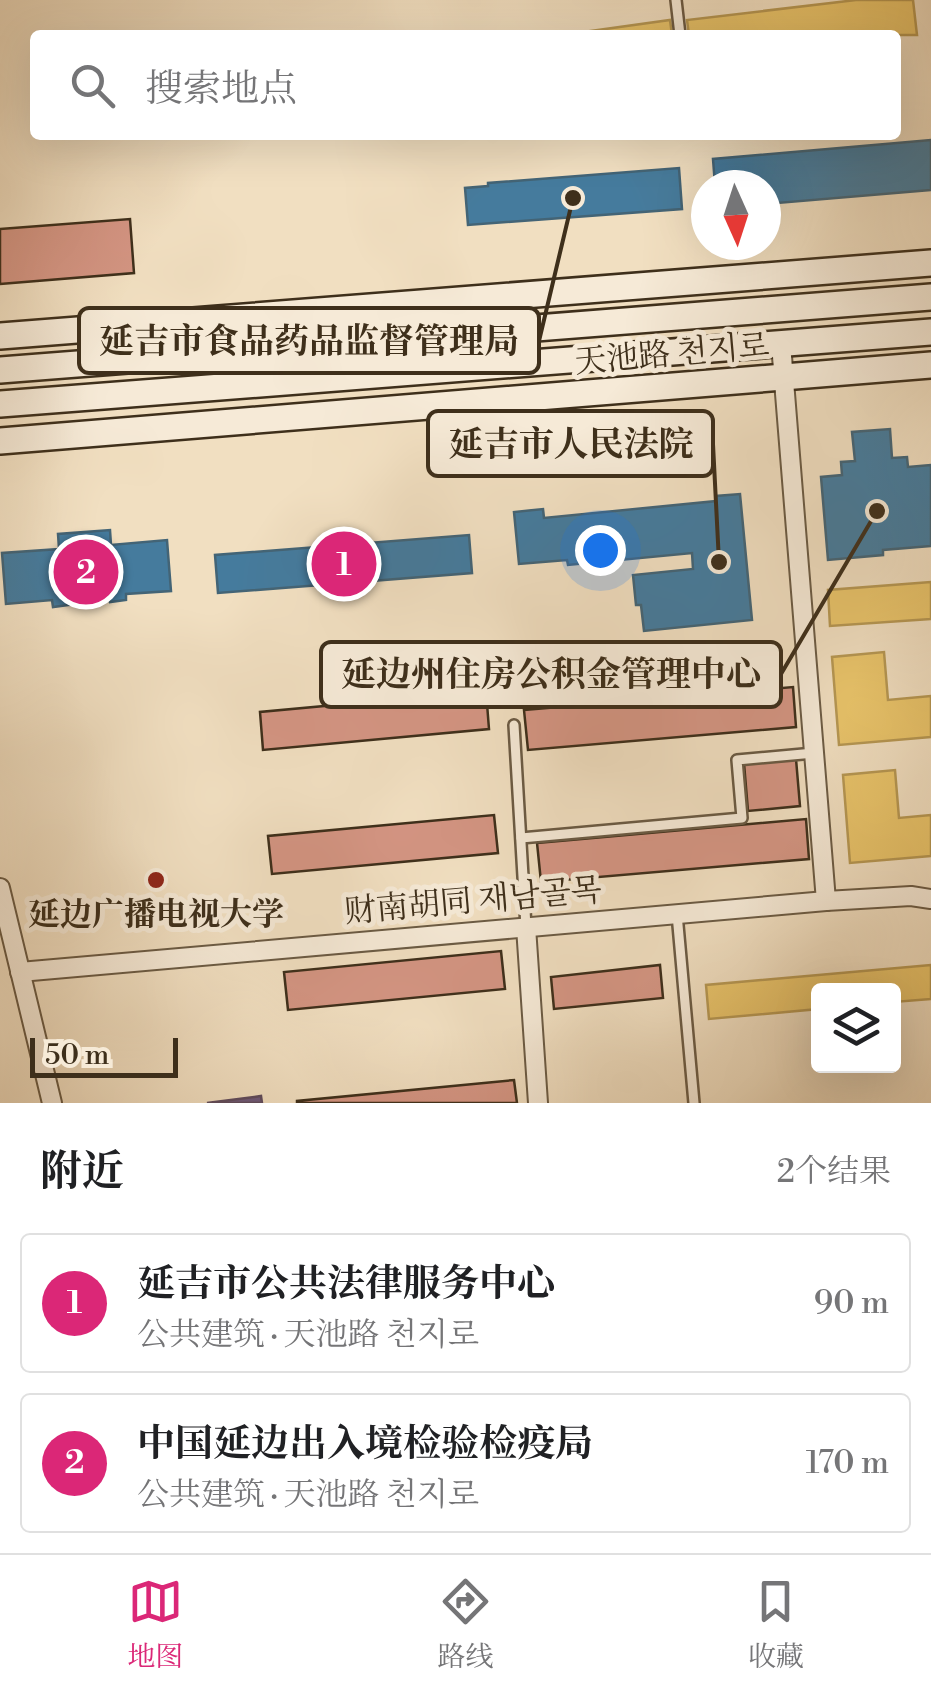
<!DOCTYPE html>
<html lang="zh">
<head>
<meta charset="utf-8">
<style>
	body { margin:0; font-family:"Libre Bodoni","Noto Serif SC","Noto Serif KR",serif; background:#f6f6f6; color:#202124 }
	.controls { position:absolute; right:30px; bottom:30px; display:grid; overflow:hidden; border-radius:10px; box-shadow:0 10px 40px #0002 }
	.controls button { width:90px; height:90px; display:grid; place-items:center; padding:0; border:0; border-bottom:2px solid #e0e0e0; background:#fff; color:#202124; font:50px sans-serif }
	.compass { position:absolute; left:691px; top:170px; width:90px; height:90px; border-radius:50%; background:#fff; box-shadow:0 10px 40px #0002; rotate:177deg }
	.scale { position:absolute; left:30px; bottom:25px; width:148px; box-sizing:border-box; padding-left:10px; border:5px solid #3e2f1b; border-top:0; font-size:28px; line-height:35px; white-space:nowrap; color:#3e2f1b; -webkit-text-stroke:8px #f6ead7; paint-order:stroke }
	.you { position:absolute; left:600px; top:550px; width:35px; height:35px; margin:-25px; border:8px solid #fff; border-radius:50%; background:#1a73e8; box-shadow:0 0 0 15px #1a73e833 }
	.badge { display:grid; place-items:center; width:65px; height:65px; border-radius:50%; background:#db2777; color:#fff; font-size:32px; font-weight:700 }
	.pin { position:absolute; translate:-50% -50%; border:5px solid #fff; box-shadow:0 2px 10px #0006 }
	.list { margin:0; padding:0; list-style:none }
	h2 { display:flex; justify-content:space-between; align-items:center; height:130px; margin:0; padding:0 40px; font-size:42px }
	h2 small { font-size:32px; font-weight:400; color:#757577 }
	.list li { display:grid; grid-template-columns:65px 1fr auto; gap:30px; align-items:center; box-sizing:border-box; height:140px; margin:0 20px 20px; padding:0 20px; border:2px solid #e0e0e0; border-radius:10px }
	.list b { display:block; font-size:38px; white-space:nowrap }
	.list p { margin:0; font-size:32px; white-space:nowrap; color:#757577 }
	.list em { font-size:32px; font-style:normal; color:#757577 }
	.icon { flex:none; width:55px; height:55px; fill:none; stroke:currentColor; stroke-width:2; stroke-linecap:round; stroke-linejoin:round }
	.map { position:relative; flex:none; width:931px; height:1103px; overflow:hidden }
	.search { position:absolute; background:#fff; box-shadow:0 10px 40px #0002; left:30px; right:30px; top:30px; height:110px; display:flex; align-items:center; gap:25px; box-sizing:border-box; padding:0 35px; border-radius:10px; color:#757577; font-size:38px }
	.sheet { height:450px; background:#fff }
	nav { display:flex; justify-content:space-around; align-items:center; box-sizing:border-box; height:140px; border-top:2px solid #e0e0e0; background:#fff; font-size:28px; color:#757577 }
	nav a { display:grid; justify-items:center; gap:5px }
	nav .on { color:#db2777 }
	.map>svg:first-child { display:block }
</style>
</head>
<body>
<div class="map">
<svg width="931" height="1103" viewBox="0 0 931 1103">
	<rect width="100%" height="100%" fill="#f1dfc1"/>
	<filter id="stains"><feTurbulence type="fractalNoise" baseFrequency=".002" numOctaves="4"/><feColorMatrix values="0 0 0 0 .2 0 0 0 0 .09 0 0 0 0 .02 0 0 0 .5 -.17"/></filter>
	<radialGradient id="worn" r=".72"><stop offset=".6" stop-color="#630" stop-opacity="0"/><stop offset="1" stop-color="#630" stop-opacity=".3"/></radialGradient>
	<g fill="#e9c46a" stroke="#b69752" stroke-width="2.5">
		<path d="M 856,0 L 913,0 L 917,35 L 689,35 L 687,20 Z"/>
		<path d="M 670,20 L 672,35 L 562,35 Z"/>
		<path d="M 931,582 L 931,619 L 830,626 L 828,590 Z"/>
		<path d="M 884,652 L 888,700 L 931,696 L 931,737 L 839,745 L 832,657 Z"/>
		<path d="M 895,770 L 899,818 L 931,815 L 931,856 L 850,863 L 843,775 Z"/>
		<path d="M 931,965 L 931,999 L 894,1002 L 894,991 L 818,991 L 818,1009 L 709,1019 L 706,985 Z"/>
	</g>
	<path fill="#6d597a" stroke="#5f4c5e" stroke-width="2.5" d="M 261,1096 L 262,1103 L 207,1103 Z"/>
	<g fill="#457b9d" stroke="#436476" stroke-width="2.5">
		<path d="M 931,140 L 931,190 L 766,204 L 766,185 L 715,185 L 713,159 Z"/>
		<path d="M 679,168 L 682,209 L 468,225 L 465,188 L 488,186 L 488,183 Z"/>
		<path d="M 890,429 L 892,458 L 907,457 L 908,467 L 931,465 L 931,546 L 883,550 L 883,555 L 828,560 L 821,477 L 842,475 L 841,462 L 855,461 L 852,432 Z"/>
		<path d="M 740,494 L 752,620 L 644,631 L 641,605 L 636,605 L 633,575 L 693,569 L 692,553 L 568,565 L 567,560 L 519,564 L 514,512 L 543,509 L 544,518 L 716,501 L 716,496 Z"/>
		<path d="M 110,530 L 111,545 L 167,540 L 171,591 L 126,594 L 126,600 L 110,602 L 109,597 L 69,600 L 69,605 L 53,607 L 52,600 L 6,604 L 2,553 L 59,549 L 58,534 Z"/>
		<path d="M 469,535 L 472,573 L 218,593 L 215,555 Z"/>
	</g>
	<g fill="#d49583" stroke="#3e2f1b" stroke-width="2.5">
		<path d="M 130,219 L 134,273 L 0,284 L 0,229 Z"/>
		<path d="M 793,687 L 796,727 L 528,750 L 524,710 Z"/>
		<path d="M 486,691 L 489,729 L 263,750 L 260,712 Z"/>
		<path d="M 796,759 L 800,806 L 748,811 L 744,763 Z"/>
		<path d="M 494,815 L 498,853 L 272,874 L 268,836 Z"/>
		<path d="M 806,819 L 809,859 L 541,882 L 537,843 Z"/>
		<path d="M 501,951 L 505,989 L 288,1010 L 284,972 Z"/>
		<path d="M 660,965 L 663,998 L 554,1009 L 551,977 Z"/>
		<path d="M 514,1080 L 517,1103 L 297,1103 L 297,1101 Z"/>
	</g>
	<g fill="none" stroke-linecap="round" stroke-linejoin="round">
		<g stroke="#6b5b44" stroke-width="14">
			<g id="lane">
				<path d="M 676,0 L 680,35"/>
				<path d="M 514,725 L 526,927"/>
				<path d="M 521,838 L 742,818 L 737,760 L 814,753"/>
				<path d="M 677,914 L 694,1103"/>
			</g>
		</g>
		<g stroke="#6b5b44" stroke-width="22">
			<g id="street">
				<path d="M 781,344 L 826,901"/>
				<path d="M 0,888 L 52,1103"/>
				<path d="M 526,927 L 538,1103"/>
				<path d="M 20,972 L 826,901 L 911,896 L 931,899"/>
			</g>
		</g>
		<g stroke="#3e2f1b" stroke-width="30">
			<g id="secondary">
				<path d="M 0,336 L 931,263"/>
				<path d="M 0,370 L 931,297"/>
				<path d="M 0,404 L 931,332"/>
				<path d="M 0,441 L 931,365"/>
			</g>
		</g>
		<use href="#lane" stroke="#f6ead7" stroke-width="9"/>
		<use href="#street" stroke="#f6ead7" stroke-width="18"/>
		<use href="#secondary" stroke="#f6ead7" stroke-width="25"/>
	</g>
	<circle fill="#8f2418" stroke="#f6ead7" stroke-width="4" cx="156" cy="880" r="10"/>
	<g text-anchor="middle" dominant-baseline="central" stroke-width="10" stroke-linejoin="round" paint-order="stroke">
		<g font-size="32" fill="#3e2f1b" stroke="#f6ead7">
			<text transform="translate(672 354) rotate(-5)">天池路 천지로</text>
			<text transform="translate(473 901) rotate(-5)">财南胡同 재남골목</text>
		</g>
		<g font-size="32" font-weight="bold" fill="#3e2f1b" stroke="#f6ead7">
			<text x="156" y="915">延边广播电视大学</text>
		</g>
	</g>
	<path fill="none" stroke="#3e2f1b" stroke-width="4" d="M573 198L539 341M719 562L713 444M877 511L781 674"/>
	<g fill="#3e2f1b" stroke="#f6ead7" stroke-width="4">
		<circle cx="573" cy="198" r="10"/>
		<circle cx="719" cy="562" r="10"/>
		<circle cx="877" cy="511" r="10"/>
	</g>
	<g fill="#f6ead7" stroke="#3e2f1b" stroke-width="4">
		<rect x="79" y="308" width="460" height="65" rx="10"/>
		<rect x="428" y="411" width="285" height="65" rx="10"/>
		<rect x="321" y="642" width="460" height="65" rx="10"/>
	</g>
	<g font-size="35" text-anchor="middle" font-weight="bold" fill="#3e2f1b">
		<text x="309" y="353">延吉市食品药品监督管理局</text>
		<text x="571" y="456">延吉市人民法院</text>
		<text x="551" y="686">延边州住房公积金管理中心</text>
	</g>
	<rect width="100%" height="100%" filter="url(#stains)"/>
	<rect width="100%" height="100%" fill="url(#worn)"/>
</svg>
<div class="controls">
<button><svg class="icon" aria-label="layers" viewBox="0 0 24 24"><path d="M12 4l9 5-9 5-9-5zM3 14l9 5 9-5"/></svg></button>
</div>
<svg class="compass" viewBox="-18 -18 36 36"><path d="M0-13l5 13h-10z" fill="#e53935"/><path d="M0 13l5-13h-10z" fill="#757577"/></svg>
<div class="scale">50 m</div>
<div class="you"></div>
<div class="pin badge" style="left:344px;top:564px">1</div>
<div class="pin badge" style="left:86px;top:572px">2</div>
<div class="search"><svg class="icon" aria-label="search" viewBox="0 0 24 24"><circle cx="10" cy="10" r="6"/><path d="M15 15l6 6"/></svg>搜索地点</div>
</div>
<section class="sheet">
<h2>附近<small>2个结果</small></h2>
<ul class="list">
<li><span class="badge">1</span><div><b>延吉市公共法律服务中心</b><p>公共建筑 · 天池路 천지로</p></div><em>90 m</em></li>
<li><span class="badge">2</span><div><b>中国延边出入境检验检疫局</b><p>公共建筑 · 天池路 천지로</p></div><em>170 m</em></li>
</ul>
</section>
<nav>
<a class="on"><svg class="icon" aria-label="map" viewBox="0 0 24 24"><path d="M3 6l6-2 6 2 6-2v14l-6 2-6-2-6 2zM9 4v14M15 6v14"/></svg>地图</a>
<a><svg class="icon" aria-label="directions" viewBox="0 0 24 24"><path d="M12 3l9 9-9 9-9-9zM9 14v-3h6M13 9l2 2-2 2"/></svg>路线</a>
<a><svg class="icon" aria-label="saved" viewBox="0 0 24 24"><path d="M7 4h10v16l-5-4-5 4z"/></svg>收藏</a>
</nav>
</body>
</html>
